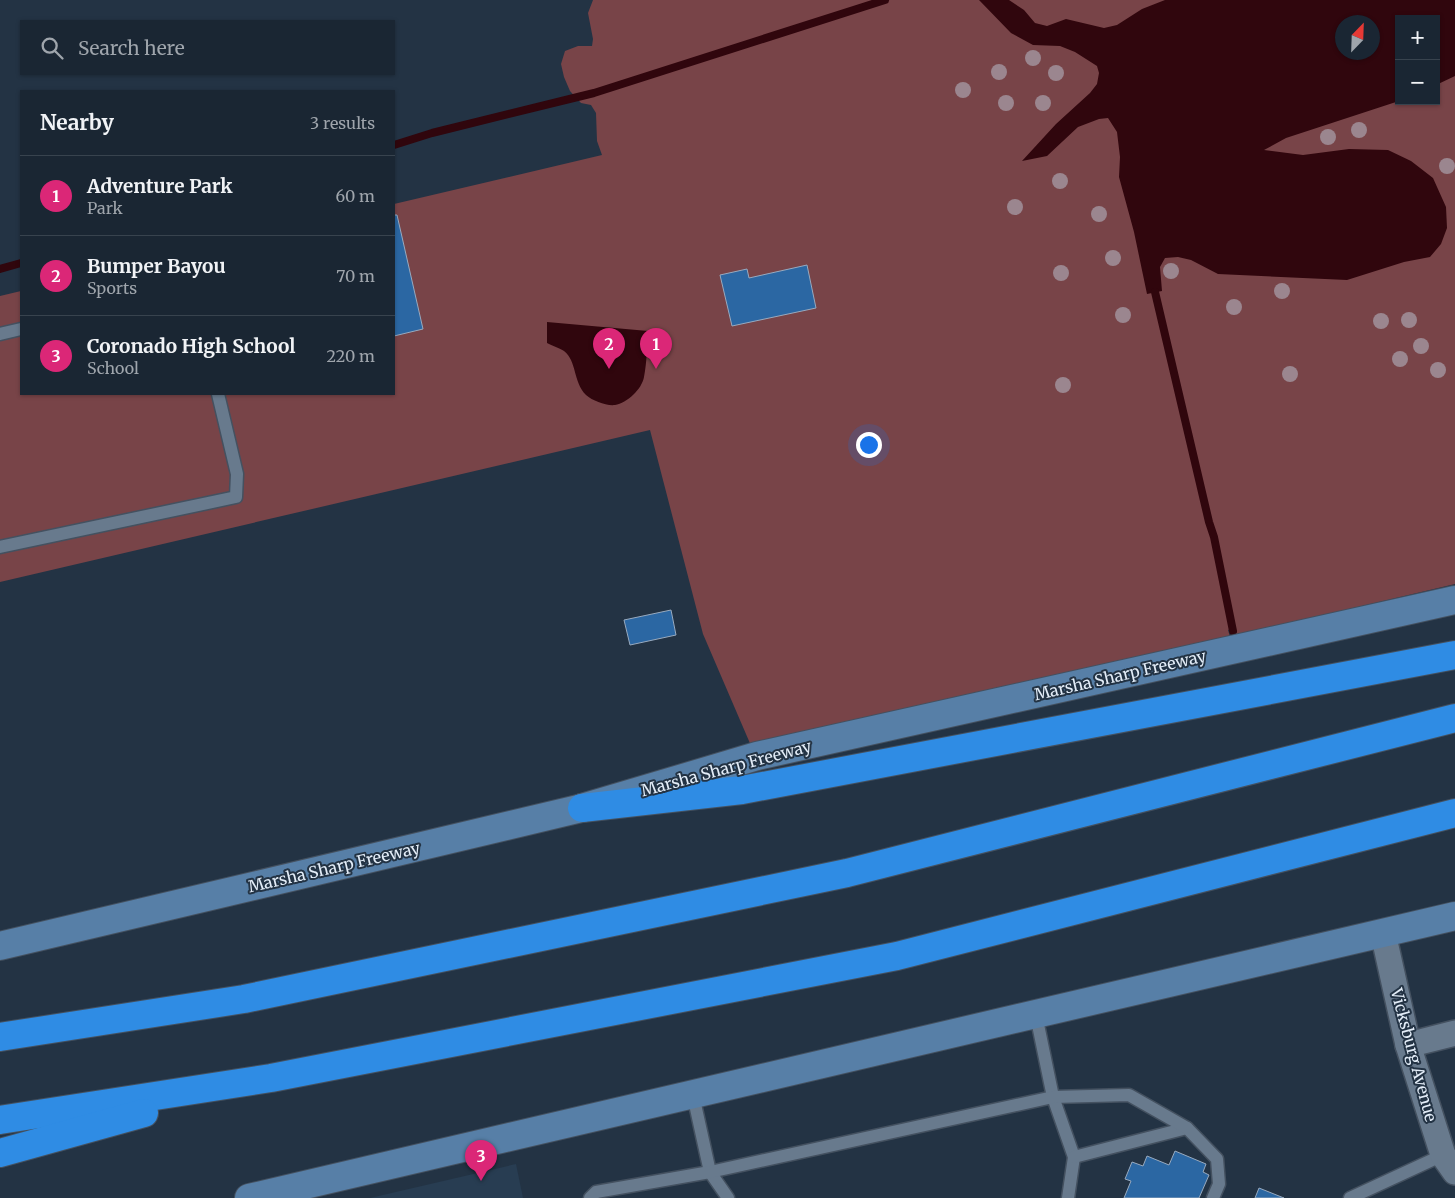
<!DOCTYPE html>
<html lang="en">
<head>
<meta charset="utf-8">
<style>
	body { margin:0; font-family:Merriweather,serif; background:#27323f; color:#f1f3f6 }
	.controls { position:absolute; right:15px; top:15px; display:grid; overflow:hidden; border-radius:0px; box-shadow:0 1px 4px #0004 }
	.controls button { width:45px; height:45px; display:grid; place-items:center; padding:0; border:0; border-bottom:1px solid #38434e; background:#1a2633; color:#f1f3f6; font:25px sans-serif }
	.compass { position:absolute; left:1335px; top:15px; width:45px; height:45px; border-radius:50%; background:#1a2633; box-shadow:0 1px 4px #0004; rotate:23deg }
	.you { position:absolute; left:868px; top:444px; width:18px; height:18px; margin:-12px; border:4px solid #fff; border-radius:50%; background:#1a73e8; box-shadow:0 0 0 8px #1a73e833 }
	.badge { display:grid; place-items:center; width:32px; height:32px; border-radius:50%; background:#db2777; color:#fff; font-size:16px; font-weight:700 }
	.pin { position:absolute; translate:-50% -41px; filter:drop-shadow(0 1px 2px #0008) }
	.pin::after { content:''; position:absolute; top:26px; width:18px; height:15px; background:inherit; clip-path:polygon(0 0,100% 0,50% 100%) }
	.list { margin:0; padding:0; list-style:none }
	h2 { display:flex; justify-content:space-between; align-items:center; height:65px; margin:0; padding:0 20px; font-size:21px }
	h2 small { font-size:16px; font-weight:400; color:#9fa5ac }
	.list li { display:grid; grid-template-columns:32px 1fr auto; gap:15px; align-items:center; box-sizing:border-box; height:80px; padding:0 20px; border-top:1px solid #38434e }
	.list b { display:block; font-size:19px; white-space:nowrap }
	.list p { margin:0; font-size:16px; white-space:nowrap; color:#9fa5ac }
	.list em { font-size:16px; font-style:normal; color:#9fa5ac }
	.icon { flex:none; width:28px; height:28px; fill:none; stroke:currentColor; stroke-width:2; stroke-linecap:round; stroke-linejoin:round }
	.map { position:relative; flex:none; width:1455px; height:1198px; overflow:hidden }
	.search { position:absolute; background:#1a2633; box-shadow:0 1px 4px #0004; left:20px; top:20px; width:375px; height:55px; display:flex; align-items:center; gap:12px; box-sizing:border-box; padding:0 18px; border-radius:0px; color:#9fa5ac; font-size:19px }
	.panel { position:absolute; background:#1a2633; box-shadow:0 1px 4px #0004; left:20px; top:90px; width:375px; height:305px; border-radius:0px }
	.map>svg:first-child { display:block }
</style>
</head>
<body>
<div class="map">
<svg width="1455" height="1198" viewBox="0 0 1455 1198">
	<rect width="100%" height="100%" fill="#233344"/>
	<path fill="#283d52" d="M 516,1164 L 523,1198 L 370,1198 Z"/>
	<path fill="#784448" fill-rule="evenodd" d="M 593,0 L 1455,0 L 1455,584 L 1235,636 L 1233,628 L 1228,630 L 1230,637 L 752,748 L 703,634 L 650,430 L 0,582 L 0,296 L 21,291 L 21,394 L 394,394 L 394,204 L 602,155 L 597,141 L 596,113 L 591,105 L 581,103 L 570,91 L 564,77 L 561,64 L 565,51 L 578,46 L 592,46 L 593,39 L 588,13 ZM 1399,19 L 1436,19 L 1436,101 L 1399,101 ZM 1342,22 L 1372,22 L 1372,52 L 1342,52 Z"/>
	<g fill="#30060d" fill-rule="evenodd">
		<path d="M 979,0 L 1009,0 L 1024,10 L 1035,23 L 1047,26 L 1066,19 L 1104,28 L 1117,25 L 1142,9 L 1165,0 L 1455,0 L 1455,76 L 1436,85 L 1436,19 L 1399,19 L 1399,101 L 1286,138 L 1264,150 L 1303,155 L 1349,149 L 1388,150 L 1411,161 L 1433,178 L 1446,207 L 1447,228 L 1441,244 L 1430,257 L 1404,262 L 1347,280 L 1218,274 L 1191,260 L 1178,257 L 1165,258 L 1160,267 L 1162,291 L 1147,294 L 1134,232 L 1119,177 L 1120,157 L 1117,132 L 1108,118 L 1099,119 L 1078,127 L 1047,156 L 1022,161 L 1056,124 L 1090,93 L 1097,84 L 1099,73 L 1097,66 L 1075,52 L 1060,46 L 1033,45 L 1011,33 ZM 1342,22 L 1372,22 L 1372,52 L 1342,52 Z"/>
		<path d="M 547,322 L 648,331 C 647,346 647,362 644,377 C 642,389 627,403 615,405 C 606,406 593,401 586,395 C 573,382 577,361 564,351 C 560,348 552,346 547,343 Z"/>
	</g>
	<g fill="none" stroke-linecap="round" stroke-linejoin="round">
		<g stroke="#30060d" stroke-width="8">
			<path d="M 394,145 L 432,133 L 594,93 L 885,0"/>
			<path d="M 0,269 L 21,263"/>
			<path d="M 1155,292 L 1209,522 L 1214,537 L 1233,631"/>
		</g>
	</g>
	<g fill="#2b67a3" stroke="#98aabf">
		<path d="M 394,215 L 397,215 L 423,329 L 394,336 Z"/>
		<path d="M 807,265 L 816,308 L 732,326 L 720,275 L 747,269 L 749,278 Z"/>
		<path d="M 671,610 L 676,635 L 630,645 L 624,620 Z"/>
		<path d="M 1175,1151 L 1206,1164 L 1203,1172 L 1209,1175 L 1199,1198 L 1124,1198 L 1131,1181 L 1125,1179 L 1132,1162 L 1143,1166 L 1147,1156 L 1169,1165 Z"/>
		<path d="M 1259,1188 L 1284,1198 L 1255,1198 Z"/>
	</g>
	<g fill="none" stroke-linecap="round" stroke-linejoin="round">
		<g stroke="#445160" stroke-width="15">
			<g id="lane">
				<path d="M 0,334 L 21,329"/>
				<path d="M 0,547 L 236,497 L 237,474 L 218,394"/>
				<path d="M 1036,1015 L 1053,1097 L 1074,1157 L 1068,1198"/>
				<path d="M 693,1095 L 710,1172 L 728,1198"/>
				<path d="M 1074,1157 L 1187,1128"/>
				<path d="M 590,1198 L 596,1192 L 710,1172 L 1053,1097 L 1129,1095 L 1187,1128 L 1217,1159 L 1219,1184 L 1213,1198"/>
				<path d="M 1350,1198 L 1443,1155"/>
			</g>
		</g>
		<g stroke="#445160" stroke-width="28">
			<g id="street">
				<path d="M 1383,933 L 1408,1045 L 1443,1155 L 1455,1172"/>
				<path d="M 1408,1045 L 1455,1033"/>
			</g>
		</g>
		<g stroke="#445160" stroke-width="30">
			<g id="secondary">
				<path d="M 0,946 L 582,808 L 757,756 L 1455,600"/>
				<path d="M 249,1198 L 1455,916"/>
			</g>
		</g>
		<g stroke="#445160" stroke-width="30">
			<g id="highway">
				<path d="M 582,808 L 742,790 L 1455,655"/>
				<path d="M 0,1037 L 244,999 L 847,873 L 1455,718"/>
				<path d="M 0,1120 L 271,1078 L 897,956 L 1455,813"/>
				<path d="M 0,1153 L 144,1113"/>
			</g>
		</g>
		<use href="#lane" stroke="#687a8d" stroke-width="12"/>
		<use href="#street" stroke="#687a8d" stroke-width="25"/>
		<use href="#secondary" stroke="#577fa7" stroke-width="28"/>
		<use href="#highway" stroke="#2f8ce4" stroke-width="28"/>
	</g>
	<g fill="#9b868f">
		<circle cx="1033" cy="58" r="8"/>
		<circle cx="999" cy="72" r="8"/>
		<circle cx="1056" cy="73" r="8"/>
		<circle cx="963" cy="90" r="8"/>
		<circle cx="1006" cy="103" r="8"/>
		<circle cx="1043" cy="103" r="8"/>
		<circle cx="1359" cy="130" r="8"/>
		<circle cx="1328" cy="137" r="8"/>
		<circle cx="1447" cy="166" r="8"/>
		<circle cx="1060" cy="181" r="8"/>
		<circle cx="1015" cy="207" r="8"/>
		<circle cx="1099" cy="214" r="8"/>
		<circle cx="1113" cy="258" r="8"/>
		<circle cx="1171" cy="271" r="8"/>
		<circle cx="1061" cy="273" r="8"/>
		<circle cx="1282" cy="291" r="8"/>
		<circle cx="1234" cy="307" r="8"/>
		<circle cx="1123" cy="315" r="8"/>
		<circle cx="1409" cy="320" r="8"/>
		<circle cx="1381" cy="321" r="8"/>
		<circle cx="1421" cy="346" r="8"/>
		<circle cx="1400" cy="359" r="8"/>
		<circle cx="1438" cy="370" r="8"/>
		<circle cx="1290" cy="374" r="8"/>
		<circle cx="1063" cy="385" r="8"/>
	</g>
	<g text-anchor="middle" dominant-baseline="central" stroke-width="4" stroke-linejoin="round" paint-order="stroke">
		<g font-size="16" fill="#e3edf8" stroke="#233344">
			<text transform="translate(1120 675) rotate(-13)">Marsha Sharp Freeway</text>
			<text transform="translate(726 768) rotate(-15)">Marsha Sharp Freeway</text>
			<text transform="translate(334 867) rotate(-13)">Marsha Sharp Freeway</text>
			<text transform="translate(1414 1055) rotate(75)">Vicksburg Avenue</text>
		</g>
	</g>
</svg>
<div class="controls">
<button>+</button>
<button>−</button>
</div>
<svg class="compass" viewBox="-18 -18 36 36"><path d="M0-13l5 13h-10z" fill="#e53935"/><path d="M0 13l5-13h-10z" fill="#9fa5ac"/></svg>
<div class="you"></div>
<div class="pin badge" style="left:656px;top:369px">1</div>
<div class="pin badge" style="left:609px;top:369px">2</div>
<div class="pin badge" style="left:481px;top:1181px">3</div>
<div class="search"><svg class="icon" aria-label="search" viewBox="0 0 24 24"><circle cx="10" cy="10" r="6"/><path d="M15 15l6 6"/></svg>Search here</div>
<section class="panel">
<h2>Nearby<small>3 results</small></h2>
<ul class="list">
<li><span class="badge">1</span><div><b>Adventure Park</b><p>Park</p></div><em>60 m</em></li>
<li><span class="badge">2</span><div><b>Bumper Bayou</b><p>Sports</p></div><em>70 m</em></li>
<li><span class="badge">3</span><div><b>Coronado High School</b><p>School</p></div><em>220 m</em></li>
</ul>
</section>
</div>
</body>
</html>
